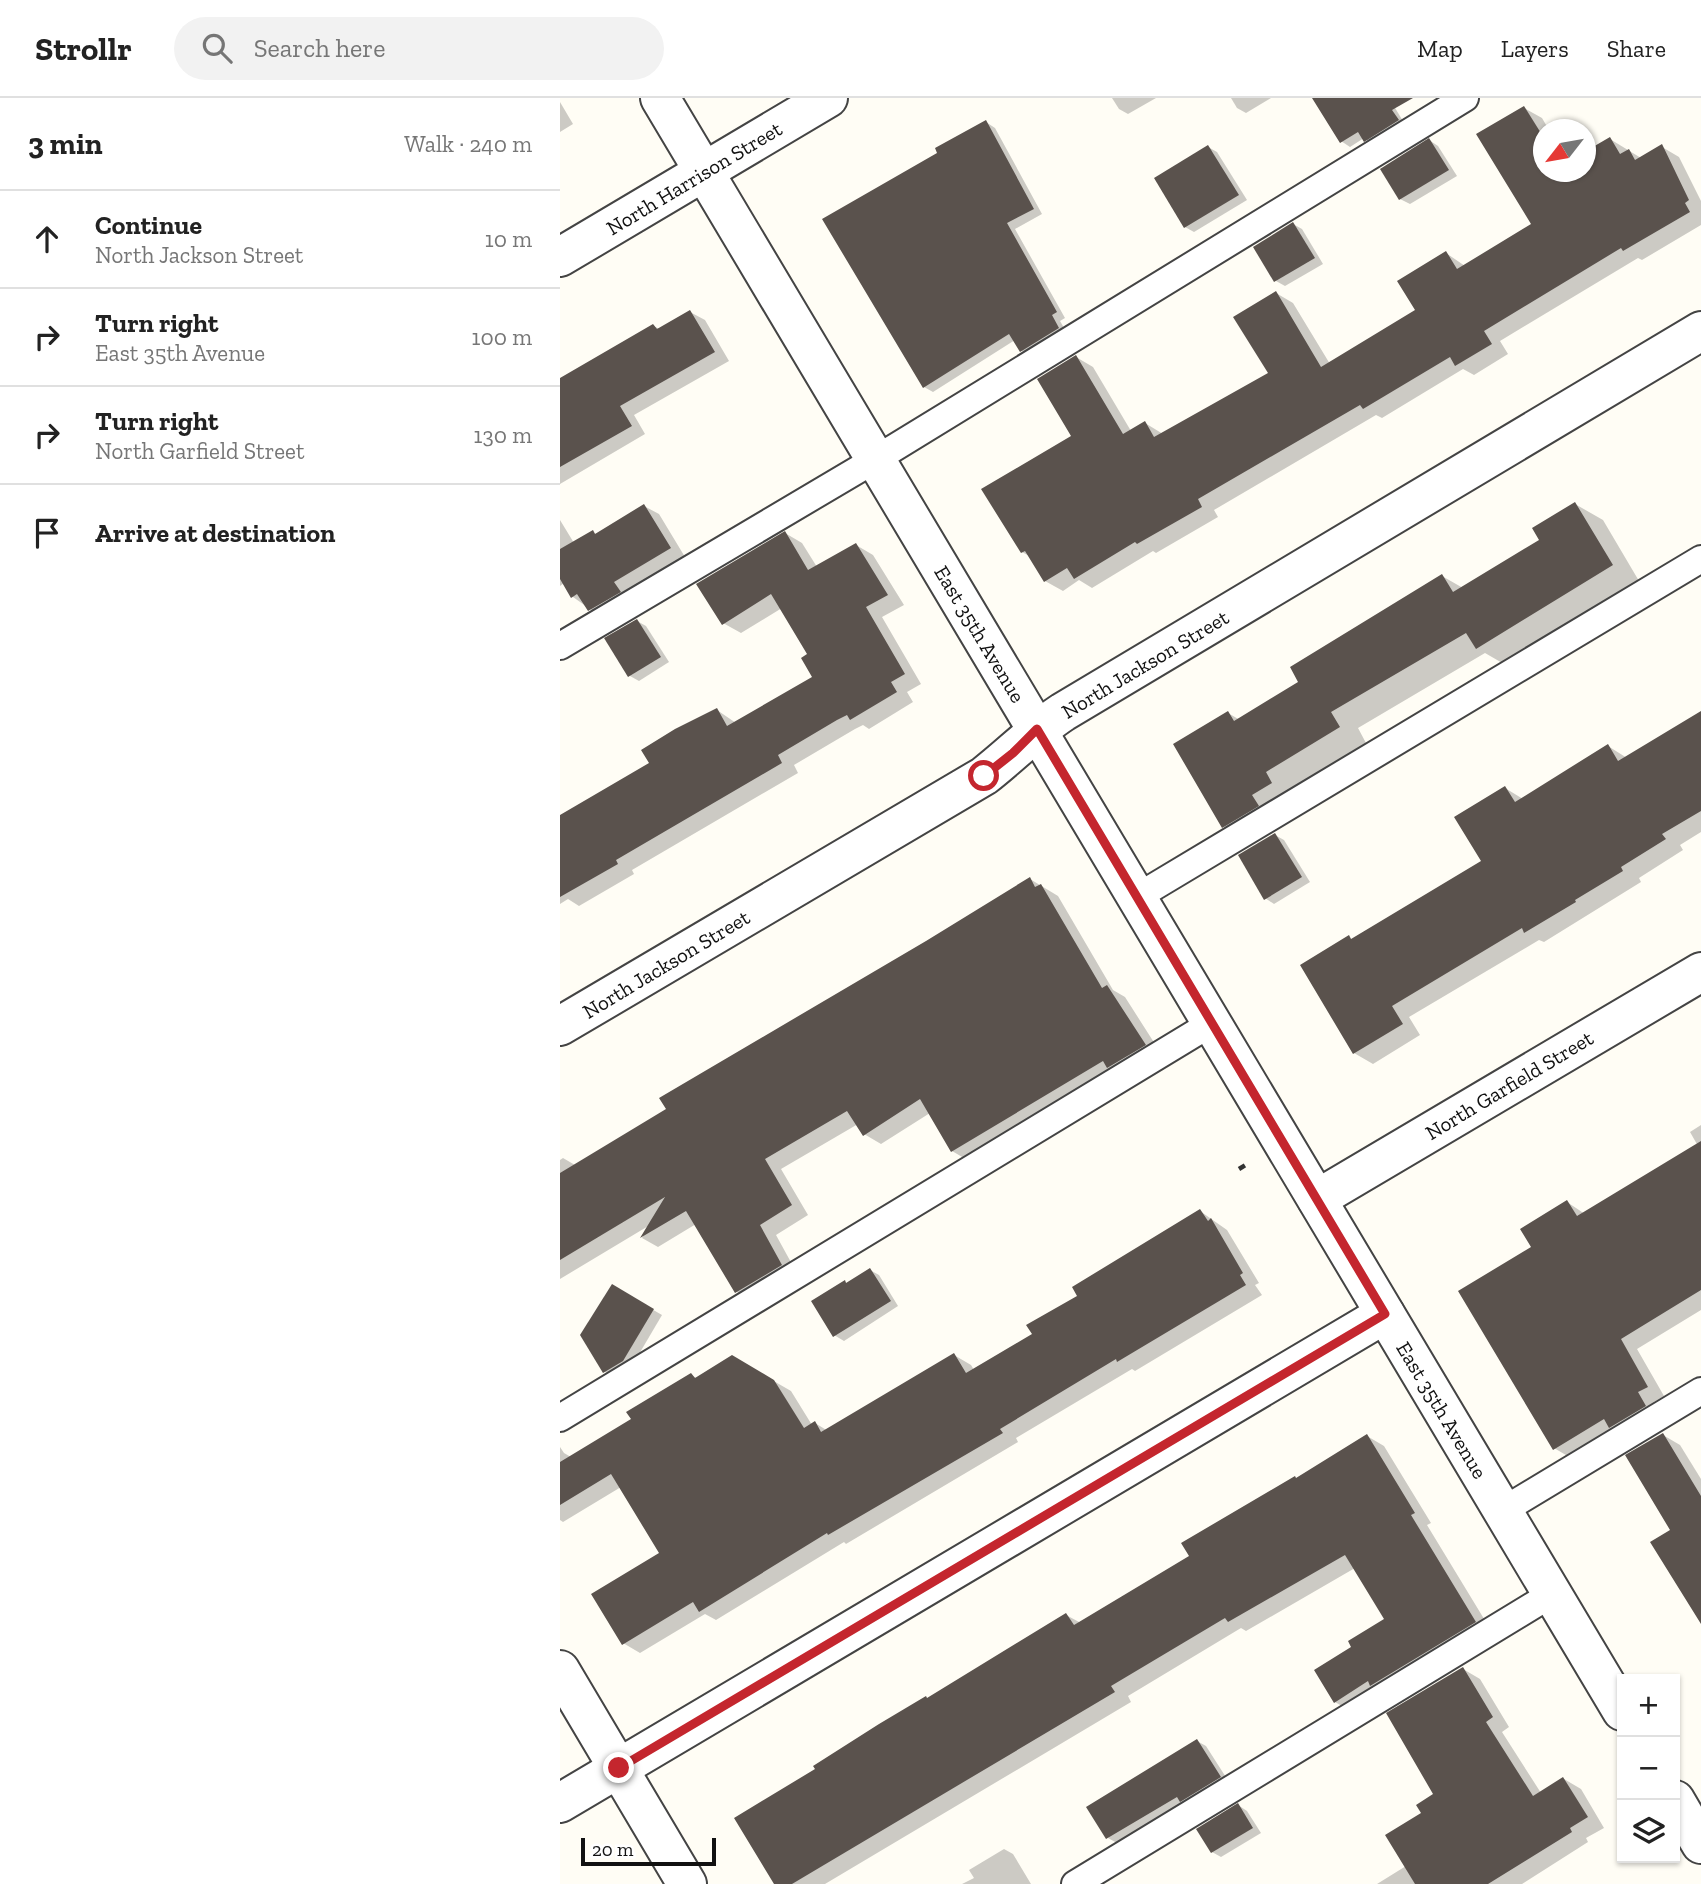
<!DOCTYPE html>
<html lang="en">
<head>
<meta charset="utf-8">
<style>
	body { margin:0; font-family:"Zilla Slab",serif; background:#f2f2f2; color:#222 }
	.controls { position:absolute; right:21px; bottom:21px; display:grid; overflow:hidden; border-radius:0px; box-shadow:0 2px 5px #0004 }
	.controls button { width:63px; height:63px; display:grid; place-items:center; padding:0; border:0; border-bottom:2px solid #e0e0e0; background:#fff; color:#222; font:35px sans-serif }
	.compass { position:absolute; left:973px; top:21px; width:63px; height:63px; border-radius:50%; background:#fff; box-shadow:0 2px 5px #0004; rotate:239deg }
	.scale { position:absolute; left:21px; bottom:18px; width:135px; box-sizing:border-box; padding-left:7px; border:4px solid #111; border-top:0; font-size:19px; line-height:24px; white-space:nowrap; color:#111; -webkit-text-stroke:5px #fff; paint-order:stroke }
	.stop { position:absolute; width:21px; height:21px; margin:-16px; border:5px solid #c4262e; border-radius:50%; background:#fff }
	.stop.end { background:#c4262e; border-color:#fff; box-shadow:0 2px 7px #0008 }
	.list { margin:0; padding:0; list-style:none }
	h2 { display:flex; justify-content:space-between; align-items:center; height:91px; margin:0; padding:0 28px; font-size:30px }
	h2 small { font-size:23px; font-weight:400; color:#767676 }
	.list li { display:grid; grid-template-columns:46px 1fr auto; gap:21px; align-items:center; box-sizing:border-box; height:98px; padding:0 28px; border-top:2px solid #e0e0e0 }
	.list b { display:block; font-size:26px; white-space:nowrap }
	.list p { margin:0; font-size:23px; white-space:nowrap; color:#767676 }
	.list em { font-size:23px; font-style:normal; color:#767676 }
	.icon { flex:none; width:38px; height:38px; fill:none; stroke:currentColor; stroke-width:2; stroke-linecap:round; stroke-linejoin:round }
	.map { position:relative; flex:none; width:1141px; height:1786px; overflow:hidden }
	header { display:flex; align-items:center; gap:42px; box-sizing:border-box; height:98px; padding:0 35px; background:#fff; border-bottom:2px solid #e0e0e0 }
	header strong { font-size:33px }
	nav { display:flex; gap:38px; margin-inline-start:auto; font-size:24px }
	.search { width:490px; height:63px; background:#f2f2f2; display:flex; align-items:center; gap:18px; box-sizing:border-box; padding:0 24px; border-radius:38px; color:#767676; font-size:26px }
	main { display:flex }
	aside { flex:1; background:#fff }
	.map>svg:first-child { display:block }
</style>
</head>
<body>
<header>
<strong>Strollr</strong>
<div class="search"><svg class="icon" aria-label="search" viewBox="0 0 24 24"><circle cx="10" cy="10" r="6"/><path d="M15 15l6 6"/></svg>Search here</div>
<nav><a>Map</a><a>Layers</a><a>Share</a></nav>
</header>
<main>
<aside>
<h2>3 min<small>Walk · 240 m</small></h2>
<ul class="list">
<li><svg class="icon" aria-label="ahead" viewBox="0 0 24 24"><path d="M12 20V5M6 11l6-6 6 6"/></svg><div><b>Continue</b><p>North Jackson Street</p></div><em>10 m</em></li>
<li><svg class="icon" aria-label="right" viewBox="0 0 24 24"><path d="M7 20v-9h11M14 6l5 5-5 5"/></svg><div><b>Turn right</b><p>East 35th Avenue</p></div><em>100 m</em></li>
<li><svg class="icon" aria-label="right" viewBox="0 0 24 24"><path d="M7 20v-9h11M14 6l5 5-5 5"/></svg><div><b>Turn right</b><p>North Garfield Street</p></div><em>130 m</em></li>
<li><svg class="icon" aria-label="arrive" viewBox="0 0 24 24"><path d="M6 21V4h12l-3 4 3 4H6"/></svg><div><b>Arrive at destination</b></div></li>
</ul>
</aside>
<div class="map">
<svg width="1141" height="1786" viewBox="0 0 1141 1786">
	<rect width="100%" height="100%" fill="#fffdf5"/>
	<g fill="#0003">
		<path d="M 552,0 L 596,0 L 568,16 L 559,11 Z"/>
		<path d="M 671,0 L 711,0 L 686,15 L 677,10 Z"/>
		<path d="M 754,0 L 829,0 L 846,28 L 814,47 L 804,40 L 790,49 L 781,43 Z"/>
		<path d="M 0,4 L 13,26 L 0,34 Z"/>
		<path d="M 964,10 L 982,20 L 989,32 L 984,32 L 984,74 L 1026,74 L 1026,55 L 1050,41 L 1081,60 L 1102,49 L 1119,59 L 1141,103 L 1141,127 L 1082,162 L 1078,160 L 940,243 L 948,256 L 914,277 L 903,271 L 822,320 L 816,317 L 654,412 L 658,419 L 596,455 L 593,453 L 532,490 L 519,482 L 503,493 L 485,483 L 471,459 L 462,454 L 513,338 L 516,259 L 533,269 L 571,333 L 585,325 L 603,336 L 710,275 L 716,195 L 733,205 L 770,266 L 857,213 L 886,155 L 905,168 L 973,127 Z"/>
		<path d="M 426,24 L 435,30 L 482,116 L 455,131 L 505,220 L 500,223 L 507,235 L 471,258 L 462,253 L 455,242 L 373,294 L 364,289 L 379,56 Z"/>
		<path d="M 869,42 L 878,48 L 897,78 L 850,106 L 840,101 Z"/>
		<path d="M 648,49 L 657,54 L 687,102 L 634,134 L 625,129 Z"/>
		<path d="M 733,126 L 742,131 L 763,166 L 725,188 L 716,183 Z"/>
		<path d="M 130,214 L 145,222 L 169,263 L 74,317 L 85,336 L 0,386 L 0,283 L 93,228 L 100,231 Z"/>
		<path d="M 1015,406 L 1043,422 L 1079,483 L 944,566 L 925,555 L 798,630 L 806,645 L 732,690 L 738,700 L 690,744 L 663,728 L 668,615 L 680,622 L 741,585 L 882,478 L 903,490 L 982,442 Z"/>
		<path d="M 84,408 L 99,416 L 125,459 L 68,493 L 44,521 L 13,499 L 4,485 L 0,488 L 0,422 L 14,445 L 33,434 L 37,437 Z"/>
		<path d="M 225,435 L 242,445 L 257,469 L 296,447 L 313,457 L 344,507 L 322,519 L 361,586 L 347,594 L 353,604 L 309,631 L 303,627 L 295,631 L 234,667 L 238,675 L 72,772 L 74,776 L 19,808 L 8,801 L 0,806 L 0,719 L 91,666 L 157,612 L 176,625 L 254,579 L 250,557 L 222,510 L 181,535 L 163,525 Z"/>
		<path d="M 77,523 L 86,528 L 109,564 L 79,583 L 70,578 Z"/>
		<path d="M 1141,622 L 1141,734 L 1120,747 L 1123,752 L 1079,780 L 1081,784 L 984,844 L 979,842 L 849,919 L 860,937 L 813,966 L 794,955 L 789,840 L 793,842 L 923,764 L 945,690 L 963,701 L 1048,648 L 1067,660 Z"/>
		<path d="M 715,737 L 724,742 L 750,784 L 714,806 L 705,800 Z"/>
		<path d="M 470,781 L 498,798 L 553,892 L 565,899 L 602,957 L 409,1063 L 392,1053 L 370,1015 L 321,1046 L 304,1036 L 298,1026 L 221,1071 L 248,1117 L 216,1137 L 238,1177 L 194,1204 L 177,1194 L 136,1126 L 98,1149 L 82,1140 L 90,1127 L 0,1181 L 0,1062 L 3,1060 L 15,1067 L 108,1012 Z"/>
		<path d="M 1141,1027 L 1141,1212 L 1077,1251 L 1104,1298 L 1094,1304 L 1102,1317 L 1011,1360 L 994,1350 L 974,1150 L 1007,1104 L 1025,1116 L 1138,1048 L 1130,1034 Z"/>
		<path d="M 640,1113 L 667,1132 L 699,1185 L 695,1187 L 702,1197 L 575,1273 L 572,1271 L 456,1340 L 458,1344 L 286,1446 L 284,1444 L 156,1522 L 145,1516 L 80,1555 L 63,1545 L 101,1455 L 61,1389 L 3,1424 L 0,1422 L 0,1349 L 4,1355 L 11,1359 L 73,1322 L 131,1277 L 138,1281 L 172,1259 L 231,1293 L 252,1327 L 255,1325 L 268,1333 L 394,1257 L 411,1267 L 414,1272 L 474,1236 L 520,1199 Z"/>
		<path d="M 310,1172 L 319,1177 L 338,1208 L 284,1243 L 274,1237 L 285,1184 L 288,1186 Z"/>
		<path d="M 52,1188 L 102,1217 L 72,1268 L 54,1279 L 45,1274 Z"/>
		<path d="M 1103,1337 L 1120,1347 L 1141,1381 L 1141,1522 L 1113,1432 Z"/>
		<path d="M 807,1338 L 824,1348 L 871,1425 L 867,1427 L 932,1534 L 792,1614 L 775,1604 L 794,1550 L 826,1522 L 795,1470 L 686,1533 L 681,1530 L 568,1598 L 571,1604 L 265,1786 L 216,1786 L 176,1721 L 506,1517 L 521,1525 L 631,1459 L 737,1381 Z"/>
		<path d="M 903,1571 L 920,1581 L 949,1629 L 942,1634 L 981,1695 L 1004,1681 L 1021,1691 L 1044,1730 L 1026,1740 L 1028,1744 L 962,1786 L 817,1786 L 846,1768 L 864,1716 L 876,1697 Z"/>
		<path d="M 637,1643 L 646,1648 L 669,1684 L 625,1705 L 557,1745 L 548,1740 Z"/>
		<path d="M 678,1707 L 687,1713 L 701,1735 L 661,1759 L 652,1754 Z"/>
		<path d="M 444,1751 L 453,1756 L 471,1786 L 402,1786 L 414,1780 L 409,1772 Z"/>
	</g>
	<g fill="#5a524d">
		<path d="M 752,0 L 853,0 L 832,12 L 839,22 L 804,44 L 798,34 L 780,45 Z"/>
		<path d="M 964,8 L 984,40 L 984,74 L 1026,74 L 1026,53 L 1050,39 L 1060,56 L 1069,51 L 1075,62 L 1102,46 L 1129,102 L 1125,105 L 1130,114 L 1063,153 L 1061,150 L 924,233 L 932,246 L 895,268 L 890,259 L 803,311 L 800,307 L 638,401 L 642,409 L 577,446 L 575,444 L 514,481 L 507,470 L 484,484 L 465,453 L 461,455 L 421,391 L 511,338 L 477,281 L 516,257 L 563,336 L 585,323 L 594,339 L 708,275 L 673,219 L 716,193 L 761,269 L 855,212 L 837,183 L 886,153 L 897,171 L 971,126 L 916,36 Z"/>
		<path d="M 426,22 L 474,111 L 447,125 L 497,214 L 492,217 L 499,230 L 460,254 L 449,236 L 363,290 L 262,121 L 377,55 L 375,50 Z"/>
		<path d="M 869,40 L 889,72 L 839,102 L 820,71 Z"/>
		<path d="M 648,47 L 679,97 L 624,130 L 594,80 Z"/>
		<path d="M 733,124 L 755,160 L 714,184 L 693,149 Z"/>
		<path d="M 130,212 L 155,254 L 60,308 L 72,328 L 0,369 L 0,280 L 93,226 L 97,231 Z"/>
		<path d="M 1015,404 L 1053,467 L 916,551 L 906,535 L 771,614 L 780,629 L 706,674 L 712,685 L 692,697 L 699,708 L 662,730 L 613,646 L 668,613 L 674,623 L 738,584 L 730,569 L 882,476 L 893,494 L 979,442 L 972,430 Z"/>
		<path d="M 84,406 L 111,450 L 54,484 L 61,494 L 28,513 L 17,496 L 11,500 L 0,481 L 0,451 L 33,432 L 35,436 Z"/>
		<path d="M 225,433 L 248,472 L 296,445 L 328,497 L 306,509 L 345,576 L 331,584 L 337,594 L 290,622 L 287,617 L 277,622 L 218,657 L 222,665 L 56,762 L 58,766 L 0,799 L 0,717 L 89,665 L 81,652 L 115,631 L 157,610 L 167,628 L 252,579 L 241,560 L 247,556 L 211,496 L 162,527 L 136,486 Z"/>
		<path d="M 77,521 L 101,559 L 68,579 L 44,540 Z"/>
		<path d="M 1141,613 L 1141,713 L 1102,736 L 1106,741 L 1061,769 L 1063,773 L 1015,802 L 1016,804 L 964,835 L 962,830 L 832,908 L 843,926 L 793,956 L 740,867 L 789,837 L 791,841 L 921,763 L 894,719 L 945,688 L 955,704 L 1048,646 L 1058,663 Z"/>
		<path d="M 715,735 L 742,779 L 704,802 L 678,757 Z"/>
		<path d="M 470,779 L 475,789 L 481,786 L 542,890 L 547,887 L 586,947 L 547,970 L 543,963 L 391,1054 L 360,1001 L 303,1038 L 287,1013 L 205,1061 L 232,1107 L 200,1127 L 222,1167 L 175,1195 L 126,1113 L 80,1140 L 105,1099 L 0,1162 L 0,1075 L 106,1011 L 99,1000 L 366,843 Z"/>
		<path d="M 1141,1043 L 1141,1192 L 1061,1241 L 1088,1289 L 1078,1294 L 1086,1308 L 1049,1330 L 1044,1321 L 993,1352 L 898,1193 L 971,1149 L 960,1131 L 1007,1102 L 1017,1118 Z"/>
		<path d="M 640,1111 L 648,1123 L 651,1120 L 683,1175 L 680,1177 L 686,1187 L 557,1264 L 556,1261 L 440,1331 L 443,1335 L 268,1437 L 267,1435 L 139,1514 L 133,1504 L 62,1547 L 31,1496 L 99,1455 L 51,1376 L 0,1407 L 0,1364 L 71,1321 L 66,1314 L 131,1275 L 135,1280 L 172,1257 L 214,1282 L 244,1330 L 255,1323 L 261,1334 L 394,1255 L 406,1275 L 472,1236 L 466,1227 L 517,1198 L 512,1189 Z"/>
		<path d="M 310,1170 L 331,1203 L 273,1239 L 251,1203 L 285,1182 L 286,1185 Z"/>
		<path d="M 52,1186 L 94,1211 L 63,1263 L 43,1275 L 20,1237 Z"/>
		<path d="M 1103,1335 L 1141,1398 L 1141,1526 L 1090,1444 L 1110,1432 L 1065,1357 Z"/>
		<path d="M 807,1336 L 855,1415 L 851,1417 L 916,1524 L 810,1588 L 808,1583 L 774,1605 L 754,1572 L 791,1549 L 788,1543 L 824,1521 L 785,1457 L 668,1524 L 665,1520 L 551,1588 L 555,1594 L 232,1786 L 214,1786 L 174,1720 L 255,1671 L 253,1668 L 319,1626 L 366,1598 L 367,1600 L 506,1515 L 514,1527 L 629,1458 L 621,1445 L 735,1378 L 736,1380 Z"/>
		<path d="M 903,1569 L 933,1619 L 926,1624 L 973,1698 L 1003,1679 L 1028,1719 L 1010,1730 L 1012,1734 L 928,1786 L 855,1786 L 825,1737 L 861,1715 L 856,1707 L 873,1696 L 826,1615 Z"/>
		<path d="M 637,1641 L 661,1679 L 620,1704 L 617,1699 L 546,1741 L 526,1709 Z"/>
		<path d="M 678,1705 L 693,1730 L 651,1755 L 636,1731 Z"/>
	</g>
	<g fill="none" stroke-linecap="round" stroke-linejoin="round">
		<g stroke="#444" stroke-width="30">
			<g id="lane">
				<path d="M 0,548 L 316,361 L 905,0"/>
				<path d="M 577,799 L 1141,461"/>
				<path d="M 0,1320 L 652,925"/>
				<path d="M 942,1413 L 1141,1293"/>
				<path d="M 515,1786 L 992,1496"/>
			</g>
		</g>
		<g stroke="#444" stroke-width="42">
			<g id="street">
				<path d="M 100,0 L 1062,1613"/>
				<path d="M 0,159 L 268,0"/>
				<path d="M 0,928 L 424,678 C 451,657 474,633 503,614 L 1141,233"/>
				<path d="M 757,1101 L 1141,874"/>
				<path d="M 0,1572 L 127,1786"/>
				<path d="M 1115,1702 L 1141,1746"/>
				<path d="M 0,1705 L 825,1216"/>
			</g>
		</g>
		<path stroke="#333" stroke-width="4.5" stroke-dasharray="7 3.5" stroke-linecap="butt" d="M 679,1071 L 687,1066"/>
		<use href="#lane" stroke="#fff" stroke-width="26"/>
		<use href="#street" stroke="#fff" stroke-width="38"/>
	</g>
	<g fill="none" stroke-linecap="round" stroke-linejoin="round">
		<path stroke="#c4262e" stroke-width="9" d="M 59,1670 L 825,1216 L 477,631 L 453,655 L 424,678"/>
	</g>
	<g text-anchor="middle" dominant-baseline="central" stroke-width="7" stroke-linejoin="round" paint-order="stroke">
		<g font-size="21" fill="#111" stroke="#fff">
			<text transform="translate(134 80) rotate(-31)">North Harrison Street</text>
			<text transform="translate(420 536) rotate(59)">East 35th Avenue</text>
			<text transform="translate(585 566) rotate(-31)">North Jackson Street</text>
			<text transform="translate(106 866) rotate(-31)">North Jackson Street</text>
			<text transform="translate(949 987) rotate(-31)">North Garfield Street</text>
			<text transform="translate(882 1312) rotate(59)">East 35th Avenue</text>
		</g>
	</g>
</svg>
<div class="controls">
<button>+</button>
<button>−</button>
<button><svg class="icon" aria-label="layers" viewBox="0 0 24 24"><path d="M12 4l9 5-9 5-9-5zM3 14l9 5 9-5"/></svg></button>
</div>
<svg class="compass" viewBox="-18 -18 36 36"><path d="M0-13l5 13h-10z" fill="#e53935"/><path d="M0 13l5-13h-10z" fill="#767676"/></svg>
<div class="scale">20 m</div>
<div class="stop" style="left:424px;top:678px"></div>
<div class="stop end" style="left:59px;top:1670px"></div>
</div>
</main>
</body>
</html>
